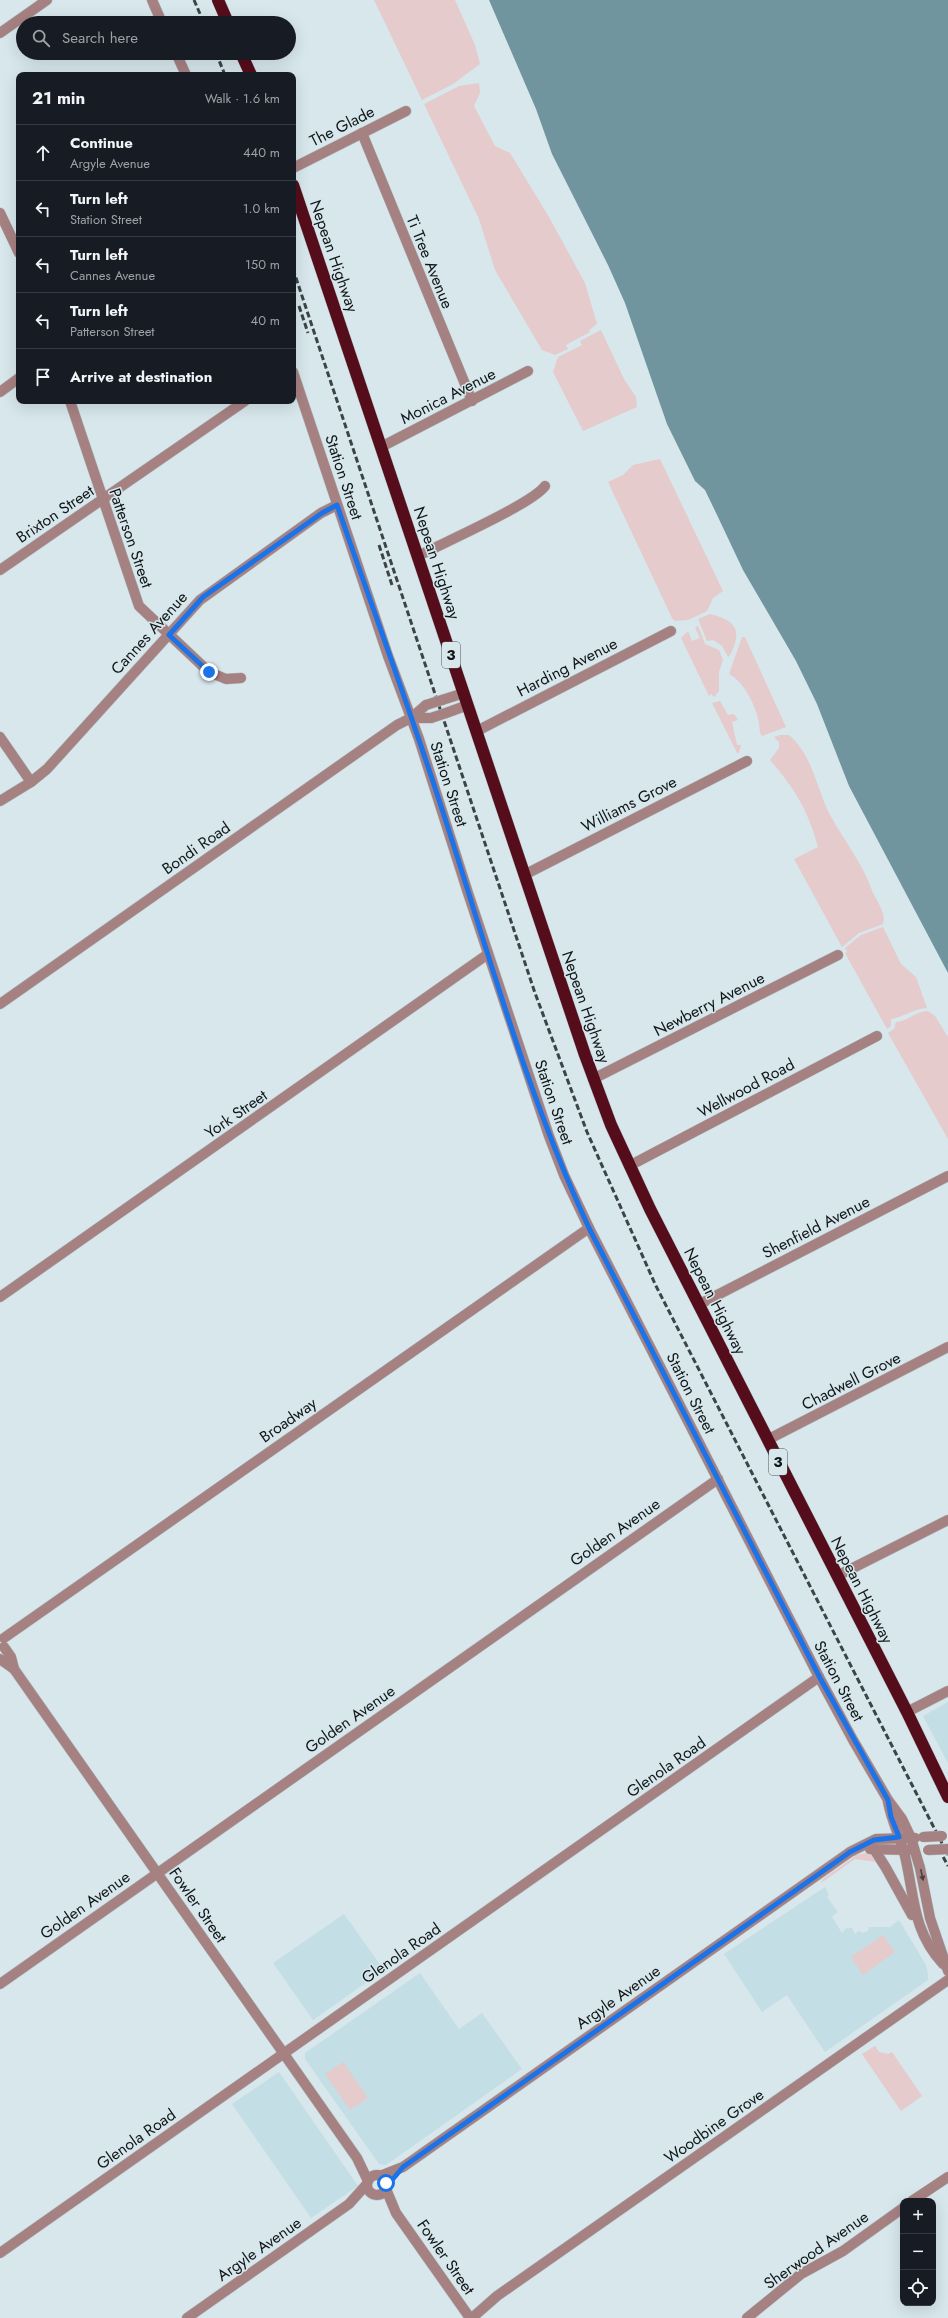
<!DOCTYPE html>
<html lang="en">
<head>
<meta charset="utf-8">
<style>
	body { margin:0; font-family:Jost,sans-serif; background:#20242c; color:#f1f3f6 }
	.controls { position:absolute; right:12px; bottom:12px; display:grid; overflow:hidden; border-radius:8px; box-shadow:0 4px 16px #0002 }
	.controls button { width:36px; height:36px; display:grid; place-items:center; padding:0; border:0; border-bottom:1px solid #363941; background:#171b24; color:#f1f3f6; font:20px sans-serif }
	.stop { position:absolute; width:12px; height:12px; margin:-9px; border:3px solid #1a73e8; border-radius:50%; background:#fff }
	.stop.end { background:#1a73e8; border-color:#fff; box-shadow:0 1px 4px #0008 }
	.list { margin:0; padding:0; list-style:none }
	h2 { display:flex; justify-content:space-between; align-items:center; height:52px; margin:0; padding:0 16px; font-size:17px }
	h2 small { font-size:13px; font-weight:400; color:#9ea1a6 }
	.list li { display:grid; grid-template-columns:26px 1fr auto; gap:12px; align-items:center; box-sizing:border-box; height:56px; padding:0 16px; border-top:1px solid #363941 }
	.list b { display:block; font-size:15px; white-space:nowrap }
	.list p { margin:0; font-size:13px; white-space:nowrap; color:#9ea1a6 }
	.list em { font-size:13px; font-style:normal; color:#9ea1a6 }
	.icon { flex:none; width:22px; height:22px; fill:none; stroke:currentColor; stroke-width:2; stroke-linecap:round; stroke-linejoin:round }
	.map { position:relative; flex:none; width:948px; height:2318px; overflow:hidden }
	.search { position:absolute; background:#171b24; box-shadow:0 4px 16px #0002; left:16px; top:16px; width:280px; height:44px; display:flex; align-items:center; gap:10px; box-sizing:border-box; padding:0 14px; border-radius:22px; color:#9ea1a6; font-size:15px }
	.panel { position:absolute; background:#171b24; box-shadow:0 4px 16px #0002; left:16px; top:72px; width:280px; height:332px; border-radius:8px }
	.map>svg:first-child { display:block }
</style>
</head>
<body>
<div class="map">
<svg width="948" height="2318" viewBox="0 0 948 2318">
	<rect width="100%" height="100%" fill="#d7e7ec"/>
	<g fill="#c4dee5">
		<path d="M 948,1702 L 948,1763 L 923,1716 Z"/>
		<path d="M 825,1887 L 829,1895 L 827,1897 L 838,1912 L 832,1917 L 842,1933 L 846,1928 L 852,1928 L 855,1934 L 859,1931 L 863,1933 L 868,1931 L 869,1927 L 890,1927 L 899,1920 L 926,1965 L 928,1975 L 928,1980 L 825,2052 L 787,1995 L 762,2012 L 724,1954 Z"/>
		<path d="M 344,1914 L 384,1970 L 313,2020 L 273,1963 Z"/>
		<path d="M 420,1973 L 459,2029 L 482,2013 L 522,2069 L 386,2165 L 379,2164 L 305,2059 L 305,2053 Z"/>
		<path d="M 279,2072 L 358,2186 L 311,2218 L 232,2104 Z"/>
	</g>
	<g fill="#e5cbcc">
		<path d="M 374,0 L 455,0 L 475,45 L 480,64 L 453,84 L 422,100 Z"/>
		<path d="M 479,83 L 480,93 L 474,106 L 495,146 L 510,153 L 549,217 L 585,283 L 597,324 L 589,330 L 590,332 L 566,345 L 568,349 L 555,355 L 542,350 L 495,270 L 479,219 L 424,104 L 459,86 Z"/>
		<path d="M 601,330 L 624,379 L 636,397 L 637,407 L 583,431 L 553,372 L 558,357 L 582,345 L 580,341 Z"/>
		<path d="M 660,459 L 723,591 L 713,598 L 707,611 L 688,620 L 675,621 L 672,618 L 608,482 L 623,475 L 633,465 Z"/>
		<path d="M 710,614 C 726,618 741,624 735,643 C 733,648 732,654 728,657 L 722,646 L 713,640 L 707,641 L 698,619 Z"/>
		<path d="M 698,626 L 705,644 L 719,650 L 723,660 L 719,672 L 719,691 L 714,697 L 711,694 L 709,696 L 681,638 L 688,631 L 692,641 L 700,638 L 695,628 Z"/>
		<path d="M 742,637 L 745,637 L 786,727 L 762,736 C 759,734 760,724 758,719 C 755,704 743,681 729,674 Z"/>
		<path d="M 720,701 L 728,715 L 734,714 L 738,720 L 732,722 L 737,745 L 741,745 L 739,753 L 737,753 L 712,703 Z"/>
		<path d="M 780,735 L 789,735 C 813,756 816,787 829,813 C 841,836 863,864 871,888 C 875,899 887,913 883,924 L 859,933 L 842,947 L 794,859 L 818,847 C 808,810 795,789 770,760 L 779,748 L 779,742 L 774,737 Z"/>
		<path d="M 883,927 L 901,964 L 916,977 L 927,1008 C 913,1009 904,1017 891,1019 L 891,1026 L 887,1029 L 845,953 L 847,952 L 845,948 L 861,935 Z"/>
		<path d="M 928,1011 L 935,1016 L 948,1037 L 948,1139 L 888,1033 L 894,1029 L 896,1022 C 909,1021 913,1012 928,1011 Z"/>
		<path d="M 870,1852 L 877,1862 L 855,1859 L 821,1883 L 823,1879 L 857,1855 Z"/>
		<path d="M 883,1935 L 895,1952 L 863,1975 L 851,1957 Z"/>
		<path d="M 875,2046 L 879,2052 L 888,2054 L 892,2052 L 922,2096 L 901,2111 L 862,2054 Z"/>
		<path d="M 343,2062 L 368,2098 L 350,2110 L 325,2074 Z"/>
	</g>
	<path fill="#70959e" d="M 489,0 L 948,0 L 948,973 L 849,786 L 817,704 L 796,661 L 743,570 L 718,517 L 705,490 L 695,481 L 667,424 L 625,303 L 608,265 L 552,154 L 536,109 Z"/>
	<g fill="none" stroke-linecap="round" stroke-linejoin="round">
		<g stroke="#b3c2c6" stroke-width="11">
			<g id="minor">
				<path d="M 152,0 L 162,23"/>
				<path d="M 0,33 L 47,0"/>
				<path d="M 176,53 L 186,75"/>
				<path d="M 362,133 L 472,401"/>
				<path d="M 293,168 L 406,111"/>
				<path d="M 0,213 L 19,253"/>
				<path d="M 293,372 L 388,656 L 419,739 L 468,893 L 549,1136 L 564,1175 L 589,1228 L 819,1677 L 853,1740 L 888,1800 L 902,1819 L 911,1838 L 920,1868 L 930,1918 L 948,1971"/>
				<path d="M 0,392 L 19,378"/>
				<path d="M 70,401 L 139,606 L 209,672 L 226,679 L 241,678"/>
				<path d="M 381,447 L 528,371"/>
				<path d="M 418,556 C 443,543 532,504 545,486"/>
				<path d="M 0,570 L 245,401"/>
				<path d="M 442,700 L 464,693"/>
				<path d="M 446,713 L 468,705"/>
				<path d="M 411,718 L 431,718"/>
				<path d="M 477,731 L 671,631"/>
				<path d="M 0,737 L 31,782"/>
				<path d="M 0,801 L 31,782 L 47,769 L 200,600 L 321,513 L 337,505"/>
				<path d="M 524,875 L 747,761"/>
				<path d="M 0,1004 L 397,725 L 411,718 L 426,705"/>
				<path d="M 593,1079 L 838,955"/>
				<path d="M 629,1166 L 877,1036"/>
				<path d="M 0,1297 L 488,954"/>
				<path d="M 698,1305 L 948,1176"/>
				<path d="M 767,1440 L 948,1347"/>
				<path d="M 837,1576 L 948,1520"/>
				<path d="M 4,1638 L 589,1228"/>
				<path d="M 4,1647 L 11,1657 L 14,1669"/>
				<path d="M 0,1659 L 14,1669 L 357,2158 L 368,2181"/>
				<path d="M 907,1712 L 948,1691"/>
				<path d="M 888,1802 C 891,1819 899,1835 904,1852 C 915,1895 911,1929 943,1964"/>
				<path d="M 870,1849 L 909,1850"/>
				<path d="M 874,1849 L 886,1868 L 912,1915"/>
				<path d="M 0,1984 L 718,1479"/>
				<circle cx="377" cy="2185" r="10"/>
				<path d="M 380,2176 L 403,2167 L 850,1852 L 876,1839 L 915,1838"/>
				<path d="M 386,2189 L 396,2213 L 470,2318"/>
				<path d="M 912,2201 L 948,2177"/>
				<path d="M 0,2253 L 819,1677"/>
				<path d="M 187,2318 L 349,2204 L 367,2184"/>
				<path d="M 472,2318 L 497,2296 L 948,1980"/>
				<path d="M 747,2318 L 801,2274 L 843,2251 L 903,2208"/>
			</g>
		</g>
		<g stroke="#b3c2c6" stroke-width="13">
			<g id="highway">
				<path d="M 218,0 L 228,23"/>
				<path d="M 241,53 L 251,75"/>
				<path d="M 293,185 L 585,1055 L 611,1125 L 650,1209 L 907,1712 L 948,1797"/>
			</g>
		</g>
		<use href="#minor" stroke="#a68182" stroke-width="10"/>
		<use href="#highway" stroke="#550d1b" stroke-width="12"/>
		<g stroke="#3c4447" stroke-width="3" stroke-dasharray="6 3" stroke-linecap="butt">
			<path d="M 194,0 L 204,23"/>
			<path d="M 216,53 L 225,75"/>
			<path d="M 293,269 L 535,993 L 587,1132 L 656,1286 L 948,1855"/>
			<path d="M 299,306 L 308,333"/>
			<path d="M 379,545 L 392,585"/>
			<path d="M 939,1849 L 948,1866"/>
		</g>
		<g stroke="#b3c2c6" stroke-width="11" stroke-linecap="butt">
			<g id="minor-bridge">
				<path d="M 426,705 L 442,700"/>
				<path d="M 431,718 L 446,713"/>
				<path d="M 923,1837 L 942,1836"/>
				<path d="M 928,1850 L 948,1849"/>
			</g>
		</g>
		<use href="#minor-bridge" stroke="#a68182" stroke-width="10"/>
	</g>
	<defs><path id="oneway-solid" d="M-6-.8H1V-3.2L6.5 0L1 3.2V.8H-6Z"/></defs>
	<use fill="#4d4143" href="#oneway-solid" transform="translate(922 1875) rotate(78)"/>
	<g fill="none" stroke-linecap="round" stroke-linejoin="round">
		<path stroke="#1a73e8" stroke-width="5" d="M 209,672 L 169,635 L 203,597 L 322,513 L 337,505 C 371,604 407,701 439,800 C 486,943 525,1091 589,1228 L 820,1678 L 888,1800 L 891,1817 L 899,1837 L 874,1840 L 850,1852 L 403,2167 L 387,2186 L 386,2183"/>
	</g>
	<g text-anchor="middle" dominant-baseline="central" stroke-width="3" stroke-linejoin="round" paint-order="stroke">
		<g fill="#d7e7ec" stroke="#4c5558" stroke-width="1">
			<rect x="442" y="642" width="18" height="26" rx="3"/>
			<rect x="769" y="1449" width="18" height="26" rx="3"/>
		</g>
		<g font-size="15" font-weight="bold" fill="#111719">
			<text x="451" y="655">3</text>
			<text x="778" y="1462">3</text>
		</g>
		<g font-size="16" fill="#111719" stroke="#d7e7ec">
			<text transform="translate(342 126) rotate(-27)">The Glade</text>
			<text transform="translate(334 256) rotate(71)">Nepean Highway</text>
			<text transform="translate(430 262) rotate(68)">Ti Tree Avenue</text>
			<text transform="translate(448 396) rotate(-27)">Monica Avenue</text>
			<text transform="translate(344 477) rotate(72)">Station Street</text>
			<text transform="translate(55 514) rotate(-34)">Brixton Street</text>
			<text transform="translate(131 538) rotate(71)">Patterson Street</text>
			<text transform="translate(437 563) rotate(72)">Nepean Highway</text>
			<text transform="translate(149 633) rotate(-48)">Cannes Avenue</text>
			<text transform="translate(567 667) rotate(-27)">Harding Avenue</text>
			<text transform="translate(449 784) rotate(72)">Station Street</text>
			<text transform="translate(629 804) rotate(-27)">Williams Grove</text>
			<text transform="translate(196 848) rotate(-35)">Bondi Road</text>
			<text transform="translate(709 1004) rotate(-27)">Newberry Avenue</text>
			<text transform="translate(586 1007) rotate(71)">Nepean Highway</text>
			<text transform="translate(746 1088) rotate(-28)">Wellwood Road</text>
			<text transform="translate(554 1102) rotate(71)">Station Street</text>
			<text transform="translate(236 1114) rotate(-35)">York Street</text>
			<text transform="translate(816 1227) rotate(-27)">Shenfield Avenue</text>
			<text transform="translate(715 1301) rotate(63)">Nepean Highway</text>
			<text transform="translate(851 1381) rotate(-27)">Chadwell Grove</text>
			<text transform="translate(691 1393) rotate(63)">Station Street</text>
			<text transform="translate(288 1420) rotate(-35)">Broadway</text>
			<text transform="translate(615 1532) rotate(-35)">Golden Avenue</text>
			<text transform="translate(862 1590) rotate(63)">Nepean Highway</text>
			<text transform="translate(839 1681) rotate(62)">Station Street</text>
			<text transform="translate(350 1719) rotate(-35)">Golden Avenue</text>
			<text transform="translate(666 1767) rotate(-35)">Glenola Road</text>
			<text transform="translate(85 1905) rotate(-35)">Golden Avenue</text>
			<text transform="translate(198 1905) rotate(55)">Fowler Street</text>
			<text transform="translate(401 1953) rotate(-35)">Glenola Road</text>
			<text transform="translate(618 1997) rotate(-35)">Argyle Avenue</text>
			<text transform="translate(714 2126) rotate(-35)">Woodbine Grove</text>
			<text transform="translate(136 2139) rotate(-35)">Glenola Road</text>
			<text transform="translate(259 2249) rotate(-35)">Argyle Avenue</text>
			<text transform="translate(816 2250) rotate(-35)">Sherwood Avenue</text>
			<text transform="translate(446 2257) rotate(55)">Fowler Street</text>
		</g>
	</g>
</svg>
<div class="controls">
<button>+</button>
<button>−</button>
<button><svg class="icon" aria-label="locate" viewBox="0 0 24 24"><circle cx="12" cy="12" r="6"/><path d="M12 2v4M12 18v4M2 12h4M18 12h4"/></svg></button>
</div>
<div class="stop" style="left:386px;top:2183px"></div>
<div class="stop end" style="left:209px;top:672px"></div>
<div class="search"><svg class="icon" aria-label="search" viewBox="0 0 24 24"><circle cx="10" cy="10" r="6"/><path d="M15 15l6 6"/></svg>Search here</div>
<section class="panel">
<h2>21 min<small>Walk · 1.6 km</small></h2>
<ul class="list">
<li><svg class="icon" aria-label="ahead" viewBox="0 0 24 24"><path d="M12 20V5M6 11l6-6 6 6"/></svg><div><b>Continue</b><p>Argyle Avenue</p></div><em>440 m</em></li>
<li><svg class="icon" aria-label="left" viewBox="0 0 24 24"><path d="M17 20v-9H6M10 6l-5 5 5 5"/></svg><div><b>Turn left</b><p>Station Street</p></div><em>1.0 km</em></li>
<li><svg class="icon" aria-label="left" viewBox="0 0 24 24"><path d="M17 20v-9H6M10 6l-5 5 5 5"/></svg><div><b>Turn left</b><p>Cannes Avenue</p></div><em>150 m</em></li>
<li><svg class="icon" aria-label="left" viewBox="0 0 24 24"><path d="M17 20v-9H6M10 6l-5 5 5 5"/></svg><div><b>Turn left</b><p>Patterson Street</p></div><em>40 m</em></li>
<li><svg class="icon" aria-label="arrive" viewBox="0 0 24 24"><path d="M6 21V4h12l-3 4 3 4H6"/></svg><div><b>Arrive at destination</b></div></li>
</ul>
</section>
</div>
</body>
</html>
